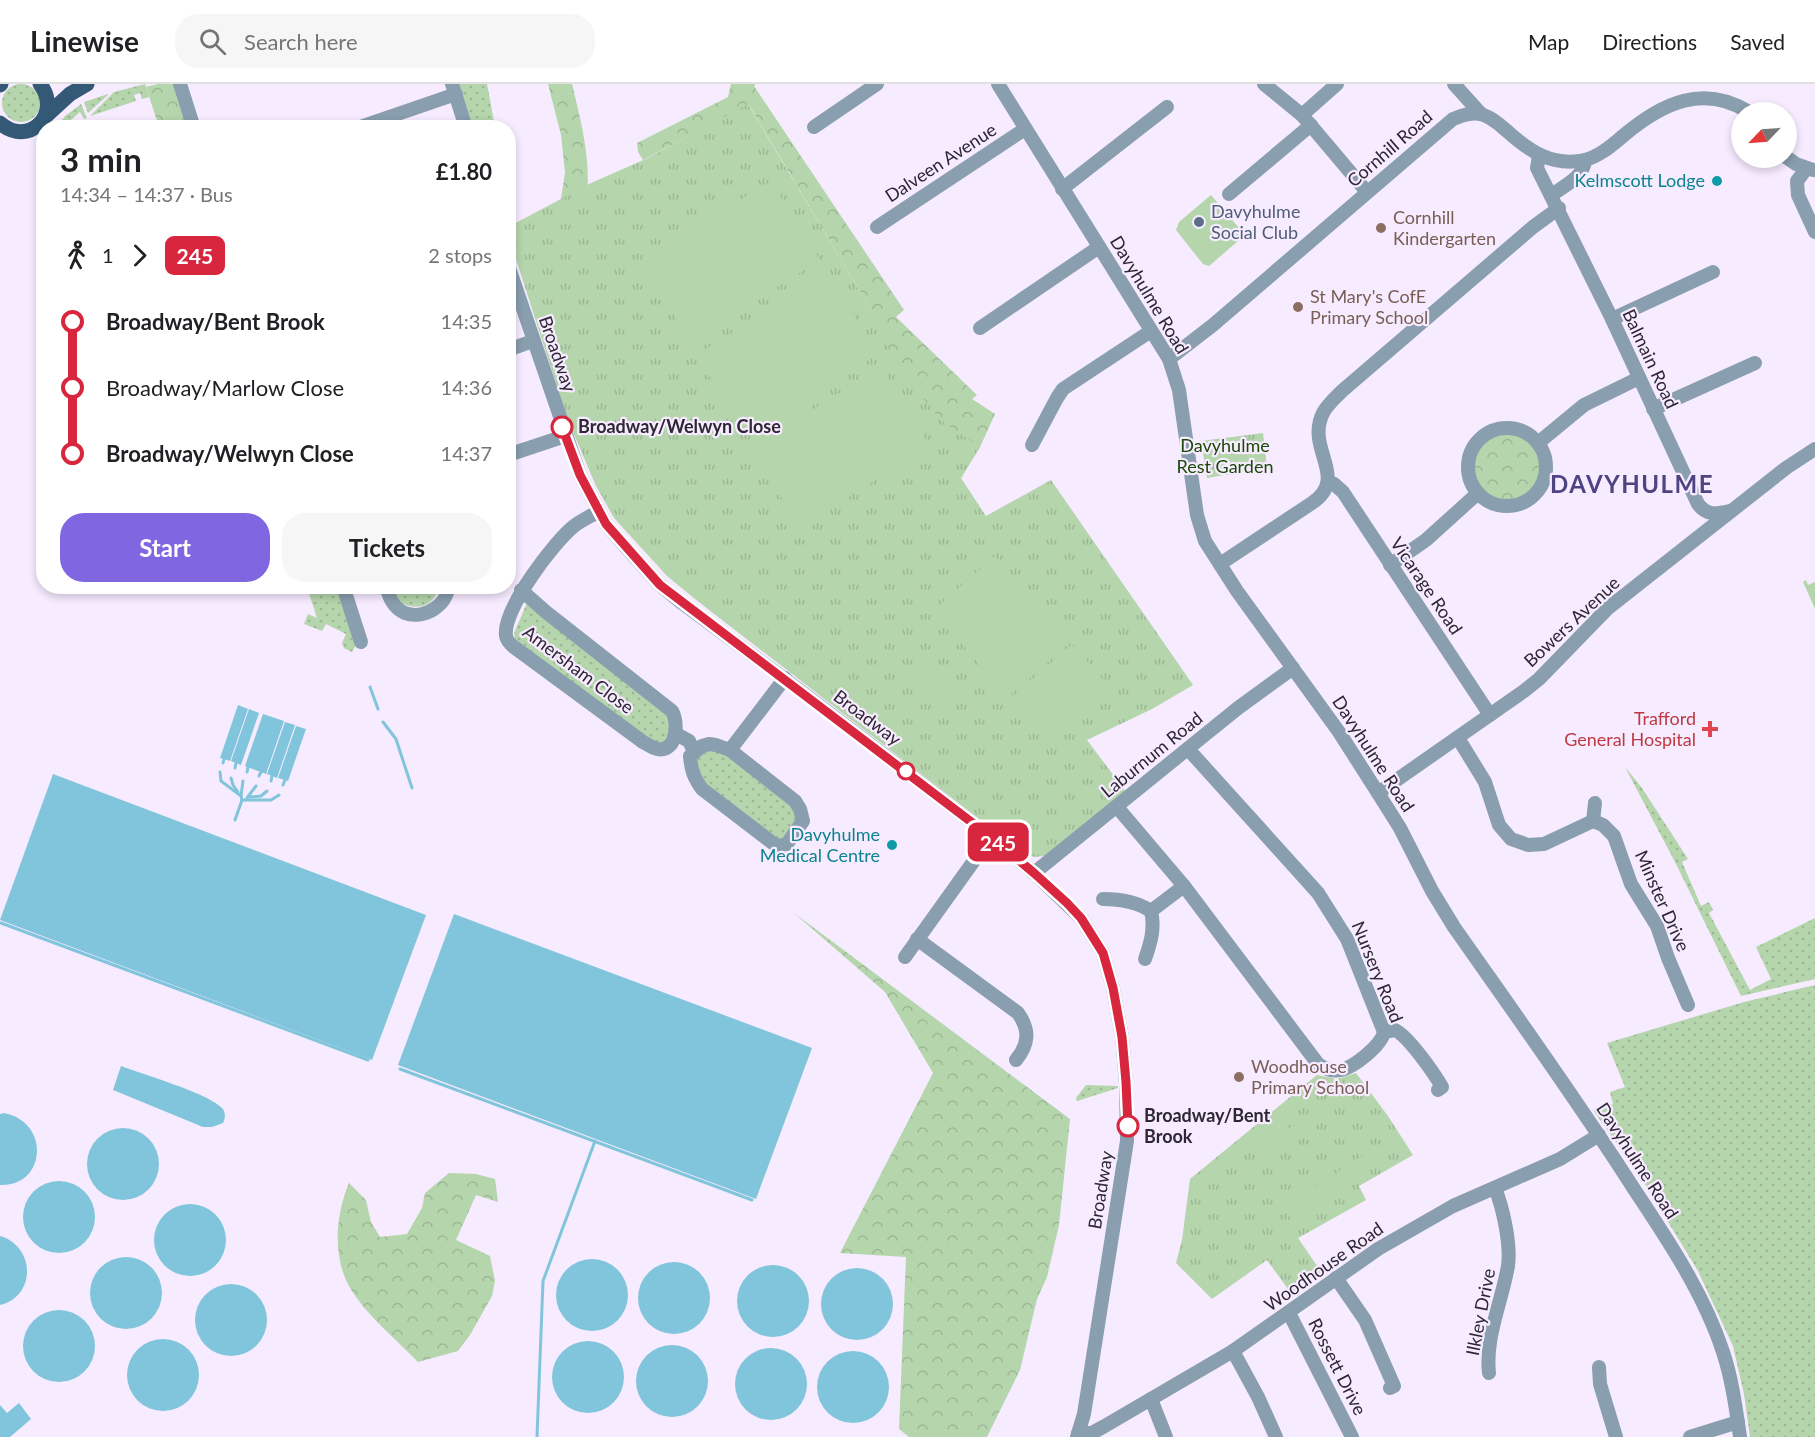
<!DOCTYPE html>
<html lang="en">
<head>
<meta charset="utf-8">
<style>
  :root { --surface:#fff; --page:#f6f6f6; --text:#202124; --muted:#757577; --line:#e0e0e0; --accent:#8066e1 }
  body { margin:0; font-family:Lato,sans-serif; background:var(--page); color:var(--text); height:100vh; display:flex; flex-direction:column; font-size:22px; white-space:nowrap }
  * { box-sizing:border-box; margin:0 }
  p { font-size:20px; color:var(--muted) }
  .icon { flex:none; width:33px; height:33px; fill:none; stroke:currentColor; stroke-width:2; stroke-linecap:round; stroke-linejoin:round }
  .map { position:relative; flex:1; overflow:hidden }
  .side { position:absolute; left:36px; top:36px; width:480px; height:474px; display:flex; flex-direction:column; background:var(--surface); border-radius:24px; box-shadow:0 3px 9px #0003 }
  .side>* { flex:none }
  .badge { padding:0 12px; border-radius:9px; font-size:21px; line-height:39px }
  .needle { width:39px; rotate:245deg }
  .tools { position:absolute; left:1731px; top:18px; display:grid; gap:12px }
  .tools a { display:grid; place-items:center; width:66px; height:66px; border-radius:50%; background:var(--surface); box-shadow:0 3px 9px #0003; font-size:30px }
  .map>.badge { position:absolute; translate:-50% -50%; box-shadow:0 0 0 3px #fff }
  .legs { display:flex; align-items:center; gap:9px; height:66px; padding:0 24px; font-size:20px }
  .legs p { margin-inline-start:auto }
  .head { display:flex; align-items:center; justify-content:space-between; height:102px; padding:0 24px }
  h1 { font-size:33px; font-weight:700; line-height:45px }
  .action { display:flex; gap:12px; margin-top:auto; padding:12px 24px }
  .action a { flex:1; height:69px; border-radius:24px; background:var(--accent); color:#fff; font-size:24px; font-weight:700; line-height:69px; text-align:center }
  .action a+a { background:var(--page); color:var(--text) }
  ul { padding:0 24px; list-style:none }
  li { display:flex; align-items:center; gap:21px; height:66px; font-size:22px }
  li i { display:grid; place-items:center; width:9px; height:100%; margin:0 8px; background:currentColor }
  li i::after { content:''; width:15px; height:15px; margin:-8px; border:4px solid; border-radius:50%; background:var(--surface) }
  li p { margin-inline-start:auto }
  li:first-child i { background:linear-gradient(#0000 50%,currentColor 0) }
  li:last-child i { background:linear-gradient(currentColor 50%,#0000 0) }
  header { display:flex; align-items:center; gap:36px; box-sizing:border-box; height:84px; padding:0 30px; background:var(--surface); border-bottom:2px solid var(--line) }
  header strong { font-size:28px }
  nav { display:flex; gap:33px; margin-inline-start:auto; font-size:21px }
  .search { width:420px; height:54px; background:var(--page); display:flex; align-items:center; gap:15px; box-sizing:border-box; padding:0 21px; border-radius:24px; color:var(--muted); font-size:22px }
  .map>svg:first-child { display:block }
  .grass { fill:url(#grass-dots) }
  .forest { fill:url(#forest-crowns) }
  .park { fill:url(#park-tufts) }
  .garden { fill:#b5d5ac }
  .water { fill:#81c5dc }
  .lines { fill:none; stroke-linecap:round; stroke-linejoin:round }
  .stream { stroke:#81c5dc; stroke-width:3 }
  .minor { stroke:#899eae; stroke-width:14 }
  .major { stroke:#335976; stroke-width:15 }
  .line-1-casing { stroke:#fff; stroke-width:14 }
  .line-1 { stroke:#d7263d; stroke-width:9 }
  .culture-dot { fill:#0f9aa8; stroke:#f7ebff; stroke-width:2 }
  .service-dot { fill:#5c6f8a; stroke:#f7ebff; stroke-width:2 }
  .education-dot { fill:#8d6e63; stroke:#f7ebff; stroke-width:2 }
  .stop-1-dot { fill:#fff; stroke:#d7263d; stroke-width:3 }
  .health-dot { fill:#e0444e; stroke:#f7ebff; stroke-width:2 }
  .labels { text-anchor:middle; stroke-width:4.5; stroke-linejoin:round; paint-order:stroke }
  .street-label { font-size:18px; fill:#2e2633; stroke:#f7ebff }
  .culture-label { font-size:18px; fill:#0d838f; stroke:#f7ebff; text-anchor:end }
  .service-label { font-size:18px; fill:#4e5e75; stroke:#f7ebff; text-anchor:start }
  .education-label { font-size:18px; fill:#785e54; stroke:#f7ebff; text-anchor:start }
  .stop-label { font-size:18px; font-weight:bold; fill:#2e2633; stroke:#f7ebff; text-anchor:start }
  .park-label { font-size:18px; fill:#1a4907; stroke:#f7ebff }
  .health-label { font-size:18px; fill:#be3a42; stroke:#f7ebff; text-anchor:end }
  .district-label { font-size:24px; font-weight:bold; letter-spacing:1.5px; fill:#4f4482; stroke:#f7ebff }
</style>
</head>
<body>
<header>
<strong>Linewise</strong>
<div class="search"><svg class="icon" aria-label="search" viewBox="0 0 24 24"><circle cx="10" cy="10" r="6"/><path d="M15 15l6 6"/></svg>Search here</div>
<nav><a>Map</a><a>Directions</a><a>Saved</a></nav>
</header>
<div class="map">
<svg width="1815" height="1353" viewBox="0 0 1815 1353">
  <defs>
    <pattern id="grass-dots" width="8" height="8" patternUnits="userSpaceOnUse" patternTransform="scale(1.5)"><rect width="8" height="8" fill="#b5d5ac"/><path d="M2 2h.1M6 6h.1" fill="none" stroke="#9cb794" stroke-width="1.8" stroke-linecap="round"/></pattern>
    <pattern id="forest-crowns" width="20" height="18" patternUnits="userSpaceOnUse" patternTransform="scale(1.5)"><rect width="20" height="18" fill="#b5d5ac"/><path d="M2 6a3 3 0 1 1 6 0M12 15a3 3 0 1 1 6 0" fill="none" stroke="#9cb794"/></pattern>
    <pattern id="park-tufts" width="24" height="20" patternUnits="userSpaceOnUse" patternTransform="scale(1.5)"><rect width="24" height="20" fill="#b5d5ac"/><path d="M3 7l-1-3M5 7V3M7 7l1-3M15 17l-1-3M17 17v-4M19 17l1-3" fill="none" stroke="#9cb794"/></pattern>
  </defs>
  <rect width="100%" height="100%" fill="#f7ebff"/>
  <g class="grass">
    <polygon points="145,0 149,13 142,15 140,9 134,11 136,17 90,32 114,8"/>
    <polygon points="459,0 487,0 495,43 473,43"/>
    <circle cx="21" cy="19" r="19"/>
    <polygon points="108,10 108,11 88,29 84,18"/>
    <polygon points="81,20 87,34 84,35 80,28 63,43 57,43 65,32"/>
    <polygon points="307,503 338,503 355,555 355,563 352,568 344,564 342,559 346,550 326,540 322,547 304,540 308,530 317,534"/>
    <path d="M391,503H439C432,524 418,527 398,518Z"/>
    <polygon points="527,519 669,630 671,654 657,662 515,555 514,549"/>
    <polygon points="706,665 723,668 788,717 798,734 783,755 780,756 707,705 695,676"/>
    <polygon points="1625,683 1642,704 1688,775 1682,778 1701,822 1709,818 1713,826 1709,829 1750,906 1771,895 1756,863 1815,834 1815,895 1741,912 1675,778"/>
    <polygon points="1815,901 1815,1353 1750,1353 1744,1310 1733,1262 1698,1187 1643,1097 1593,1026 1613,1020 1610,1008 1625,1003 1607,959 1744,918"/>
    <polygon points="1086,1001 1118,1002 1118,1004 1077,1017 1076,1014"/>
  </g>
  <g class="forest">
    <polygon points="158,0 175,0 189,43 159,43 146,3"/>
    <path d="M548,0H572C581,37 591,75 587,113L557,140L565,89L561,51Z"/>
    <polygon points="731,0 756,0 754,2 904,226 896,233 977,311 972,315 995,330 980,363 957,400 865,216 749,21 643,76 638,68 637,59 728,13"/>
    <circle cx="1507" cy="383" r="33"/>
    <polygon points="794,829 1070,1035 1059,1141 1047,1193 1037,1215 1020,1286 987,1353 909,1353 899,1345 906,1173 840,1169 933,989 885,908"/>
    <path d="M449,1089L476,1090L495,1095L498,1118L476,1111L456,1156L490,1172L495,1197L492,1212L470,1251L458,1267L418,1278C398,1257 363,1228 349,1202C332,1171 336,1130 349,1099L366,1116L371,1138L380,1153L407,1150L422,1124L425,1109Z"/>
  </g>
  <g class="park">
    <polygon points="748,20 865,216 904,291 943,338 980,363 961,394 986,432 1051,396 1193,601 1152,625 1087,656 1126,708 1045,772 1034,773 1022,768 695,515 667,492 614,434 596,402 567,334 509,153 508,143 591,99 648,74"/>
    <polygon points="1263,349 1267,384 1207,394 1201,357"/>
    <polygon points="1356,989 1388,1032 1413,1071 1359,1102 1366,1116 1298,1154 1322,1189 1293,1212 1267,1176 1212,1215 1176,1179 1182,1156 1190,1095 1317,991 1337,995"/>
  </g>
  <g class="garden">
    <polygon points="771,97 820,176 690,257 640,178"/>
    <polygon points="1211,111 1245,151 1209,182 1203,180 1176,146 1179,138"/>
    <polygon points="828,189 878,270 746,352 696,271"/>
    <polygon points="881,283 930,362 800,443 751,364"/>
    <polygon points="995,472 1032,514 970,569 933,527"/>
    <polygon points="1806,496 1808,501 1815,498 1815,525 1803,498"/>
    <polygon points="1034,516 1071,558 1008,613 971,571"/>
    <polygon points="1072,560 1109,602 1047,657 1010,615"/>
    <polygon points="928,574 955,608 938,622 910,588"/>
    <polygon points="1284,1037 1297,1054 1264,1081 1250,1064"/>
    <polygon points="1375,1063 1382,1074 1291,1135 1284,1124"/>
  </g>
  <g class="water">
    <polygon points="238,621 248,625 230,677 220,674"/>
    <polygon points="249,625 259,629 241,681 231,677"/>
    <polygon points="263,630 284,637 266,690 245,682"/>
    <polygon points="285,638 295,641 277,694 267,690"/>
    <polygon points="296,642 306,645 288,697 278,694"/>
    <polygon points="53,690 426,831 372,976 0,836"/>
    <polygon points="454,830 812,964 756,1115 398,981"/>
    <path d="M121,982C142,990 211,1010 223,1025C226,1030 225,1035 223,1039L212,1043H203L113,1006Z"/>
    <path d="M4,1029C51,1038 46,1103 0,1101V1030Z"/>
    <circle cx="123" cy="1080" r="36"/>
    <circle cx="59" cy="1133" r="36"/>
    <circle cx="190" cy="1156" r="36"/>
    <path d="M0,1152C35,1162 37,1212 0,1221Z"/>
    <circle cx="126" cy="1209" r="36"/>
    <circle cx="592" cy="1211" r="36"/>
    <circle cx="674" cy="1214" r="36"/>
    <circle cx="773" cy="1217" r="36"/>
    <circle cx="857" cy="1220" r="36"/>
    <circle cx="231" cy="1236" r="36"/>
    <circle cx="59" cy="1262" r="36"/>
    <circle cx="163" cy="1291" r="36"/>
    <circle cx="588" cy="1293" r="36"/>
    <circle cx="672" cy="1297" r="36"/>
    <circle cx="771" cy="1300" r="36"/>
    <circle cx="853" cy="1303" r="36"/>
    <polygon points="19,1319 31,1335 10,1353 0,1353 0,1321 7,1329"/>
  </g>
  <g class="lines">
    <g class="stream">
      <polyline points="370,603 378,625"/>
      <polyline points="383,638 396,655 412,704"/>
      <polyline points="223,679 224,675"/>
      <polyline points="235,684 236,679"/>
      <polyline points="220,688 221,697 241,712 242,716"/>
      <polyline points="247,688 248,683"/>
      <polyline points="259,692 261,688"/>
      <polyline points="231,694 233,701 238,708"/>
      <polyline points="271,697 272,692"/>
      <polyline points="283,701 285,696"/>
      <polyline points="241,712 243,697"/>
      <polyline points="250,713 261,712 267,707"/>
      <polyline points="247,714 256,702"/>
      <polyline points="242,716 271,716 279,711"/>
      <polyline points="235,736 242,716"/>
      <polyline points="1,839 368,976"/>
      <polyline points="400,985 752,1116"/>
      <polyline points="537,1353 543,1197 595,1057"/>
    </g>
    <g class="minor">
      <polyline points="180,0 194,44"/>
      <polyline points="452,0 466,44"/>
      <path d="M998,0L1169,275L1179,306L1197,431L1205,457L1237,507L1339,648L1378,709L1400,744L1432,807L1454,843C1515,930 1577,1016 1634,1105C1668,1156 1704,1210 1723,1268C1732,1295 1736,1325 1740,1353"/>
      <polyline points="1264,0 1302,31 1367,108"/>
      <polyline points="1454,0 1481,30"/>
      <polyline points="1302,31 1337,0"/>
      <polyline points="814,43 877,0"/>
      <polyline points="357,44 456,10"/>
      <path d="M1539,72L1537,84L1612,235L1698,420C1707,432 1716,430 1730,427"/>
      <polyline points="1786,73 1796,80 1813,86"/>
      <polyline points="1806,85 1797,97 1798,111 1815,148"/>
      <polyline points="1062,105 1167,23"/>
      <polyline points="1229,110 1311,41"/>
      <path d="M1552,111C1565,101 1584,93 1585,76"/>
      <polyline points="877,143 1025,45"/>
      <polyline points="508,181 580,391 606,440 624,461 660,501 682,519 798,605 991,753 1034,789 1081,834 1103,869 1113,904 1122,953 1126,1000 1127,1057 1084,1330 1077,1353"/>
      <polyline points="1612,235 1713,188"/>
      <polyline points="980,244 1099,163"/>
      <polyline points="508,266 533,257"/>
      <path d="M1169,275L1213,241L1453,35C1461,32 1470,28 1480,30C1490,32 1499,40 1507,47C1529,67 1552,83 1585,76C1600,72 1612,61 1623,52C1663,18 1704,0 1749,28"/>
      <polyline points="1653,325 1755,279"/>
      <circle cx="1507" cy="383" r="39"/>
      <polyline points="1538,359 1584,321 1639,294"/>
      <polyline points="1032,361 1057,314 1063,305 1151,247"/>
      <polyline points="508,371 565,352"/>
      <polyline points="1329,398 1334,400 1343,408 1490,631"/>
      <path d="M1220,480L1312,419C1350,393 1305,365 1323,329C1327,321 1335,314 1342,307L1533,143L1559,124"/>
      <polyline points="1390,481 1426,456 1478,409"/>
      <polyline points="343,502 361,558"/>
      <path d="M386,502C389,513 393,524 405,529C422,536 448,522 448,502"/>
      <path d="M521,506L546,528L672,627C679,639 677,669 657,665C652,664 647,660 643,658L514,563C510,560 507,557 506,552C502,526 554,458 574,442C582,436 591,432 599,427"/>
      <polyline points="674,653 678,651 689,657 694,667"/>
      <polyline points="1458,654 1485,698 1499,741 1511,755 1528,761 1544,760 1593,737 1603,741 1614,752 1631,800 1657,842 1668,874 1688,921"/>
      <path d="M709,660L716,661L730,666L795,717L800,725L803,737L787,760L778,762L774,760L702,705C694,694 691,686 690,672L702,662Z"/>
      <polyline points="730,666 785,594"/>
      <polyline points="1378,709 1524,607 1539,595 1607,525 1786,384 1815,365"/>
      <path d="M1117,723L1184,802L1318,980C1325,985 1332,988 1341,986C1354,983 1381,962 1384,948L1347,855L1318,809L1188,665"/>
      <polyline points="1593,737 1595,719"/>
      <polyline points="1034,789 1238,624 1293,584"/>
      <path d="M1103,815C1120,815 1137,818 1151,827C1155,844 1151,858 1145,875"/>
      <polyline points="1151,827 1184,802"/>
      <path d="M917,855L1018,929C1030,946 1029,960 1016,976"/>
      <polyline points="905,873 991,753"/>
      <path d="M1384,948L1395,946C1408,952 1434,989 1442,1003L1438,1006"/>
      <polyline points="1336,1194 1365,1236 1394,1302 1390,1304"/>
      <polyline points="1289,1229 1352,1353"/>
      <polyline points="1233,1267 1258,1313 1276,1353"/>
      <polyline points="1599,1283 1600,1300 1616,1353"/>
      <path d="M1489,1289C1485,1253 1502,1217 1508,1182C1511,1160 1503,1124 1495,1104"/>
      <polyline points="1151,1315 1166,1353"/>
      <polyline points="1078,1349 1092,1349 1103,1343 1233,1267 1378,1165 1453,1122 1560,1075 1599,1051"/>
      <polyline points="1690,1353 1738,1338"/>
    </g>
    <g class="major">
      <polyline points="0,1 1,0"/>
      <polyline points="46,32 70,10 87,0"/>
      <path d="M0,39C28,64 63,30 40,0"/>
    </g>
  </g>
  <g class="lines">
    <g class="line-1-casing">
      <polyline id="line-1" points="562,343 580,391 606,440 660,501 991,753 1034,789 1067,819 1081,834 1103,869 1113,904 1122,953 1126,998 1128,1042"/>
    </g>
    <use href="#line-1" class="line-1"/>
  </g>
  <g class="culture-dot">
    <circle cx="1717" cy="97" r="6"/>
    <circle cx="892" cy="761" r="6"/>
  </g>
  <circle class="service-dot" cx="1199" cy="138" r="6"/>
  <g class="education-dot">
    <circle cx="1381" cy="144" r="6"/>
    <circle cx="1298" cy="223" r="6"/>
    <circle cx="1239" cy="993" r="6"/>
  </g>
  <g class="stop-1-dot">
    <circle cx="562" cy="343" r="10"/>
    <circle cx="906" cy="687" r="8"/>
    <circle cx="1128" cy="1042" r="10"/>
  </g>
  <path class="health-dot" d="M1707 636h6v6h6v6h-6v6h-6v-6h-6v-6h6z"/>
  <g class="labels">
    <g class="street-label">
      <text transform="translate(1390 65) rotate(-41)" y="6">Cornhill Road</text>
      <text transform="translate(941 79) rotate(-33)" y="6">Dalveen Avenue</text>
      <text transform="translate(1149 211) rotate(59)" y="6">Davyhulme Road</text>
      <text transform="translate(557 270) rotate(71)" y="6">Broadway</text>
      <text transform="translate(1650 275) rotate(65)" y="6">Balmain Road</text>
      <text transform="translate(1426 502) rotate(56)" y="6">Vicarage Road</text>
      <text transform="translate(1572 538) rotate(-43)" y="6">Bowers Avenue</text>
      <text transform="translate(578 586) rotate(37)" y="6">Amersham Close</text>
      <text transform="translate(867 634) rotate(37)" y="6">Broadway</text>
      <text transform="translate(1373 670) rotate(57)" y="6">Davyhulme Road</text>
      <text transform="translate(1152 671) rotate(-39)" y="6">Laburnum Road</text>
      <text transform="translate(1662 817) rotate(66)" y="6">Minster Drive</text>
      <text transform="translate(1377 888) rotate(68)" y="6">Nursery Road</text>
      <text transform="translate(1637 1077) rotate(57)" y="6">Davyhulme Road</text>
      <text transform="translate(1101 1106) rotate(-81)" y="6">Broadway</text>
      <text transform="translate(1324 1183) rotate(-35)" y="6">Woodhouse Road</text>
      <text transform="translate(1481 1228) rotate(-79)" y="6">Ilkley Drive</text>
      <text transform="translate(1337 1283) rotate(63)" y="6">Rossett Drive</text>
    </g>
    <g class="culture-label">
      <text x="1705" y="103">Kelmscott Lodge</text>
      <text x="880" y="757">Davyhulme<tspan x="880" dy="21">Medical Centre</tspan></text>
    </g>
    <g class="service-label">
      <text x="1211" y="134">Davyhulme<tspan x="1211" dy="21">Social Club</tspan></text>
    </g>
    <g class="education-label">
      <text x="1393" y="140">Cornhill<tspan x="1393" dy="21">Kindergarten</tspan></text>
      <text x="1310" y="219">St Mary's CofE<tspan x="1310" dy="21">Primary School</tspan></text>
      <text x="1251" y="989">Woodhouse<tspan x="1251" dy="21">Primary School</tspan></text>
    </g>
    <g class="stop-label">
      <text x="578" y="349">Broadway/Welwyn Close</text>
      <text x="1144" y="1038">Broadway/Bent<tspan x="1144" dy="21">Brook</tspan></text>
    </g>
    <g class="park-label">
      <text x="1225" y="368">Davyhulme<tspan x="1225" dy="21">Rest Garden</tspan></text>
    </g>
    <g class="health-label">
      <text x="1696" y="641">Trafford<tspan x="1696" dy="21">General Hospital</tspan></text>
    </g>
    <g class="district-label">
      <text x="1632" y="409">DAVYHULME</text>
    </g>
  </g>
</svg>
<div class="tools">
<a><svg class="needle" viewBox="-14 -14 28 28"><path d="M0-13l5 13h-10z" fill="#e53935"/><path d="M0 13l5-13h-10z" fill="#757577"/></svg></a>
</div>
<b class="badge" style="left:998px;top:758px;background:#d7263d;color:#fff">245</b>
<section class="side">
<div class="head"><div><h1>3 min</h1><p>14:34 – 14:37 · Bus</p></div><b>£1.80</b></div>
<div class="legs"><svg class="icon" aria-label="walk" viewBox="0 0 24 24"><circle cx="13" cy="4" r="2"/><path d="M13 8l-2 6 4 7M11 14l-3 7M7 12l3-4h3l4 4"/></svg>1<svg class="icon" aria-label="forward" viewBox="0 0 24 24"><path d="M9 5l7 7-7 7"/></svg><b class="badge" style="background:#d7263d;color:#fff">245</b><p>2 stops</p></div>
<ul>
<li><i style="color:#d7263d"></i><b>Broadway/Bent Brook</b><p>14:35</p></li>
<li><i style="color:#d7263d"></i><span>Broadway/Marlow Close</span><p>14:36</p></li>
<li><i style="color:#d7263d"></i><b>Broadway/Welwyn Close</b><p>14:37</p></li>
</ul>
<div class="action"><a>Start</a><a>Tickets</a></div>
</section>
</div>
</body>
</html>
